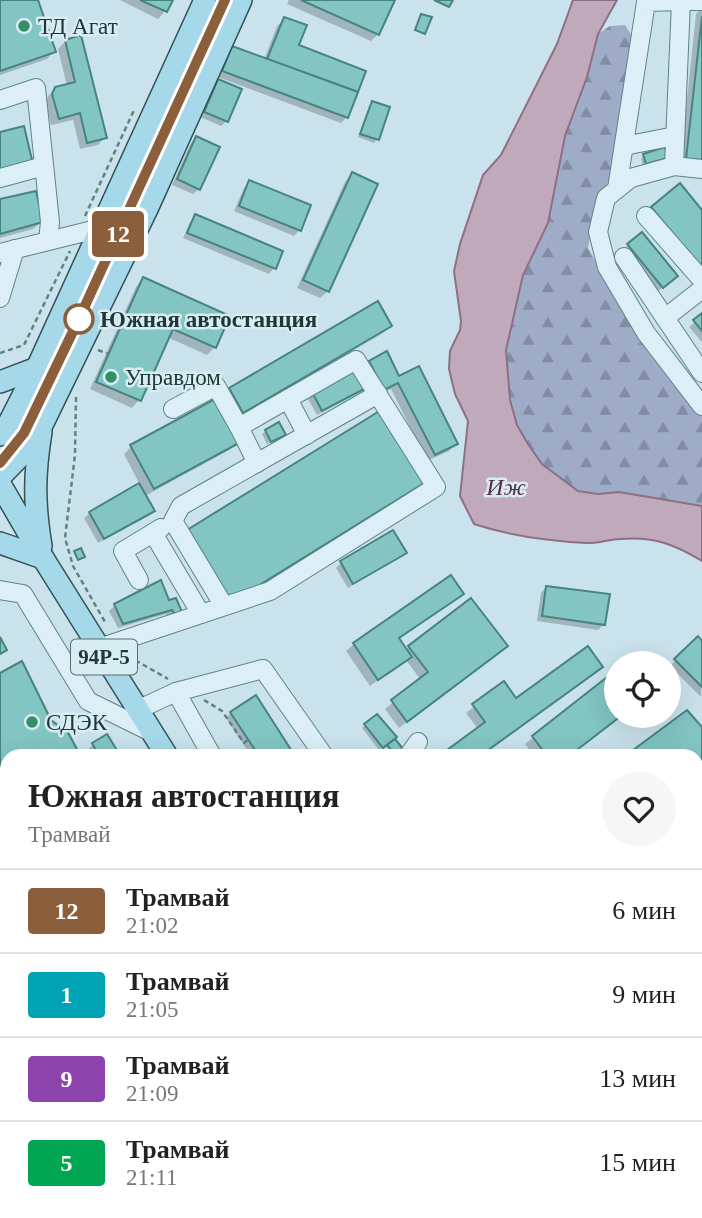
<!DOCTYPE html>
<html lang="ru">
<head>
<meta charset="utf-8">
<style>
  :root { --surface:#fff; --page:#f6f6f6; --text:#222; --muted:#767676; --line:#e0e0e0 }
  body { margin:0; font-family:Georgia,serif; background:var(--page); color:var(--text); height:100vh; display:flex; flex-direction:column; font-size:26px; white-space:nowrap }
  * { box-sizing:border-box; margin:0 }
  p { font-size:23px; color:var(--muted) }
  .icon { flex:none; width:38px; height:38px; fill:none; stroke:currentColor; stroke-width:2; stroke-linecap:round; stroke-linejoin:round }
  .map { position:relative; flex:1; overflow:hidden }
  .drawer { position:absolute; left:0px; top:749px; width:704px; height:469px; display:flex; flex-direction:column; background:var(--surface); border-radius:21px 21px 0 0; box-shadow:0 7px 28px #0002 }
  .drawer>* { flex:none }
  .badge { padding:0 14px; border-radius:5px; font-size:24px; line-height:46px }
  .buttons { position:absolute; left:604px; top:651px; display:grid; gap:14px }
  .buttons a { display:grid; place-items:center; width:77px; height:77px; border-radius:50%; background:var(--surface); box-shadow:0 7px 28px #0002; font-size:35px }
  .map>.badge { position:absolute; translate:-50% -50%; box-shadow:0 0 0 4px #fff }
  .round { display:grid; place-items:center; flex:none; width:74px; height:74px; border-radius:37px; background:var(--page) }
  .summary { display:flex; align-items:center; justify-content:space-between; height:119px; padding:0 28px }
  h1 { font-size:33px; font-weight:600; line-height:52px }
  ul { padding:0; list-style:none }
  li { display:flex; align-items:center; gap:21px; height:84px; padding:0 28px; border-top:2px solid var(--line) }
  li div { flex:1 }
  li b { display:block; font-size:26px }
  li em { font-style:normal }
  li .badge { min-width:77px; font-weight:700; text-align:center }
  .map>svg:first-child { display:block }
  .forest { fill:url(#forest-firs) }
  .water { fill:#bfa9ba; stroke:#8d7085; stroke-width:2 }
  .shadow { fill:#0003 }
  .building { fill:#82c5c3; stroke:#47837f; stroke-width:2 }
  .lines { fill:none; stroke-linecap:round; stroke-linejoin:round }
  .minor-casing { stroke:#5f8286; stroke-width:20 }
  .major-casing { stroke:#335354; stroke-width:24 }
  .path { stroke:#5f8286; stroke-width:2.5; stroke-dasharray:5 3.5; stroke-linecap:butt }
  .minor { stroke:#dceff6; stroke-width:18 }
  .major { stroke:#a5d9ea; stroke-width:21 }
  .tram { stroke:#213737; stroke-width:2 }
  .line-casing { stroke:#fff; stroke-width:16 }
  .line { stroke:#8b5e3c; stroke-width:10 }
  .poi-dot { fill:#358f66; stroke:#d8ecf3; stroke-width:2.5 }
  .stop-dot { fill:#fff; stroke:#8b5e3c; stroke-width:3.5 }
  .labels { text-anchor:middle; stroke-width:5; stroke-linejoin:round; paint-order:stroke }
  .shield { fill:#d8ecf3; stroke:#586d6f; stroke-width:2 }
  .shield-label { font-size:21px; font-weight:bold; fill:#213737 }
  .poi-label { font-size:23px; fill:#213737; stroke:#d8ecf3; text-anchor:start }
  .stop-label { font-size:23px; font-weight:bold; fill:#213737; stroke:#d8ecf3; text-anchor:start }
  .water-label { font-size:24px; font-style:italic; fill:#563244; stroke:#d8ecf3 }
</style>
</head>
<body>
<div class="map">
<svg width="702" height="1218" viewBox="0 0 702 1218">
  <defs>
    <pattern id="forest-firs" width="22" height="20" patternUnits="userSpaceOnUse" patternTransform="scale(1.75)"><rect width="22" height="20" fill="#9eacc8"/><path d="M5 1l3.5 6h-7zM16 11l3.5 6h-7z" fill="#808da3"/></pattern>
  </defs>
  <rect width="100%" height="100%" fill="#c9e2eb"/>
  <polygon class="forest" points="625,25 632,36 612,185 597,196 588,248 630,322 702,414 702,506 619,492 598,494 578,491 542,464 528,444 517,425 510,400 506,350 515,306 523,275 548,222 565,136 587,77 598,34 610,26"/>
  <path class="water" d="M573,0H617L598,34L587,77L565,136L548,223L523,275L506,350L510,400L517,425L528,444L542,464L578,491L598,494L619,492L702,506V561C674,544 653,536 620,539C609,539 598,544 587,543C550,541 510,536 474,524L460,496L468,421L455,394L449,369L450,351L460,330L461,321L454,271L460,244L483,175L501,155L557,44Z"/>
  <g class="shadow">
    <polygon points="0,0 36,0 54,51 47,59 0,75"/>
    <polygon points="120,0 171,0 165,11 158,19"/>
    <polygon points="289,0 393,0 378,34 371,41 287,4"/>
    <polygon points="702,8 702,168 680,165 696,14"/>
    <polygon points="284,19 297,46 347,117 341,123 218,77 228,54 233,48 264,60 277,26"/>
    <polygon points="66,41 105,137 98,145 80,149 73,120 51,125 46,103 48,96 56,89 67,86 58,49"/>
    <polygon points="218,81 227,121 221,126 200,117 213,87"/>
    <polygon points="373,103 388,108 377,139 374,143 358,137 369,106"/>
    <polygon points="197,138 199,189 193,194 172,185 191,143"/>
    <polygon points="644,155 666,157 663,160 643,166 641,159"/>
    <polygon points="352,174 328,291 320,298 297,288 345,182"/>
    <polygon points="250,182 299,230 294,236 234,211 244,188"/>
    <polygon points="0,201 41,222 33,229 0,238"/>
    <polygon points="196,216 281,252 274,268 269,274 183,238 190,222"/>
    <polygon points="628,245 670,281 657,292 623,250"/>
    <polygon points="143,279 215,347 207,355 167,337 139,400 132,408 90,389 136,287"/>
    <polygon points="377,304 390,326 383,333 235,419 222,397 230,390"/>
    <polygon points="702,316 702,342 689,327"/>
    <polygon points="370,362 398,378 456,443 449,451 427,461 391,389 376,396 362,369"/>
    <polygon points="362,388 356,394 317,415 308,399 313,394"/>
    <polygon points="266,431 284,435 267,444 262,434"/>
    <polygon points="237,443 229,450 145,496 153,510 148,516 98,543 84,518 90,513 140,485 124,454 131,447"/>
    <polygon points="424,481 416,489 224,608 181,538"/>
    <polygon points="404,553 348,588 336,568 341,563"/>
    <polygon points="546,587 604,624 598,630 537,621 541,593"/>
    <polygon points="462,594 398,640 405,651 409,647 498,653 399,728 385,709 421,680 406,660 370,686 346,651 354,644"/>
    <polygon points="169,603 180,611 169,619 166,614 118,628 109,611 115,605"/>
    <polygon points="697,639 702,644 701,697 670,666"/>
    <polygon points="616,672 616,716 620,716 569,756 534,756 525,744"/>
    <polygon points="593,674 480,756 442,756 478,729 466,713 504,683 516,700"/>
    <polygon points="0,675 50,721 76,751 70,756 7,756 7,798 3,800 0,795"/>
    <polygon points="231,713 293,756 251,756 226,718"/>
    <polygon points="365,725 393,739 402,749 394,756 385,745 379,750 362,728"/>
    <polygon points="106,737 116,756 94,756 89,748"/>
    <polygon points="87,1211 253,1211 258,1218 92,1218"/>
  </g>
  <g class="building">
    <polygon points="0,0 38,0 56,52 0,71"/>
    <polygon points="140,0 173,0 167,12"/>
    <polygon points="301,0 395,0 379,35"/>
    <polygon points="434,0 453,0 449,7"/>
    <polygon points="421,14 432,17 425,34 415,30"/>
    <polygon points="702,16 702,160 686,159"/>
    <polygon points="284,17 307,25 299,45 366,71 358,92 267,59"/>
    <polygon points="81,35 107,138 87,143 80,113 59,119 52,94 55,87 75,82 65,40"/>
    <polygon points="232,46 358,92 348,118 222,71"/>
    <polygon points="218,79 242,89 228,122 204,112"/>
    <polygon points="372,101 390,107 379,140 360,134"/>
    <polygon points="24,126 33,164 0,172 0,132"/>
    <polygon points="196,136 220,147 200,190 177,179"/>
    <polygon points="665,147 668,158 646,164 643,154"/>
    <polygon points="352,172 378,184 329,292 303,280"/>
    <polygon points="249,180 311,205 301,231 239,206"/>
    <polygon points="680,183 702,210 702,268 651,207"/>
    <polygon points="36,191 43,222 0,234 0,199"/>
    <polygon points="195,214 283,251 276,269 187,233"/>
    <polygon points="642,232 678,276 663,288 627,244"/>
    <polygon points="143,277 230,316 216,348 173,329 141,401 96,382"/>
    <polygon points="378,301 392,326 243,413 229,388"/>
    <polygon points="702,313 702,331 693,320"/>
    <polygon points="387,351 399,376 419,366 458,444 435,455 398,383 384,390 369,361"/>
    <polygon points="354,370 364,389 322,411 312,392"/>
    <polygon points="215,399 239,443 154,489 130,445"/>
    <polygon points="381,410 426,482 232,602 187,530"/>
    <polygon points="279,422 286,435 271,442 265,430"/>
    <polygon points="139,483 155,511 104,539 89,512"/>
    <polygon points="393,530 407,553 353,584 340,561"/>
    <polygon points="81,548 85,557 78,560 74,551"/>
    <polygon points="451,575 464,594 399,638 412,657 378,680 353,643"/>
    <polygon points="161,580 169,600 176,598 182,612 175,615 172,610 123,624 114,604"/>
    <polygon points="546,586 610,594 605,625 542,616"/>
    <polygon points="471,598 508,646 407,722 391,700 428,672 408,646"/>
    <polygon points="698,636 702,641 702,687 674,659"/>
    <polygon points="0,637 7,650 0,654"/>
    <polygon points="588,646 603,667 480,756 445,756 443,753 485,722 472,704 504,681 516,698"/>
    <polygon points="22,661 51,720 59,726 64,725 78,751 68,756 7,756 7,788 0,775 0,673"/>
    <polygon points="616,670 616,716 621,716 569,756 547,756 532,736"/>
    <polygon points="256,695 295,756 259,756 230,712"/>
    <polygon points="687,710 702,727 702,767 696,771 696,756 625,756"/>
    <polygon points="377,714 397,737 383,748 364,724"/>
    <polygon points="107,734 120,755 118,756 99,756 92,743"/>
    <polygon points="395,739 404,750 396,756 387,745"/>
    <polygon points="702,818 702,920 696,890 696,819"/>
    <polygon points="0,911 7,924 7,928 0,932"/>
    <polygon points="696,970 702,1001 702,1003 696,1001"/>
    <polygon points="696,1024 702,1026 702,1055 696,1052"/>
    <polygon points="696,1062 702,1064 702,1095 696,1093"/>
    <polygon points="696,1104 702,1107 702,1137 696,1134"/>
    <polygon points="696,1147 702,1149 702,1180 696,1177"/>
    <polygon points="696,1187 702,1190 702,1218 693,1218 678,1211 696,1211"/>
    <polygon points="99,1211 255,1211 260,1218 103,1218"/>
    <polygon points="599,1211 651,1211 666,1218 603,1218 597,1215"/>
  </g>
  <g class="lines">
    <g class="minor-casing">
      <g id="minor">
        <polyline points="702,1 681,1 674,166 702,169"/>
        <polyline points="0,100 36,88 50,222 48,241"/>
        <polyline points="624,146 675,136"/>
        <polyline points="674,166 631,178 606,198 598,232 607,267 646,333 702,406"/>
        <polyline points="0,178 44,166"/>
        <polyline points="617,189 646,2 681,1"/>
        <polyline points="646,216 702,280"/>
        <polyline points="0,253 101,228"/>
        <polyline points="624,257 702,373"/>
        <polyline points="0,298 15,249"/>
        <polyline points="665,318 702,289"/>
        <polyline points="288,399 307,435"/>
        <polyline points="239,427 257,463"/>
        <polyline points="153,533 201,614"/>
        <polyline points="139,580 123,551 161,528"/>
        <polyline points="0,590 23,594 88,701 151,732"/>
        <polyline points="224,606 173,521 181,506 378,394"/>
        <polyline points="99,648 270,591 436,487 356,360 239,427 216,386 173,409"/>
        <polyline points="176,692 212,756"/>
        <polyline points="137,710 176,692 263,669 324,756"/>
        <polyline points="408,756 418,742"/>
        <polyline points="696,806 702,805"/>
        <polyline points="696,1013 702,1016"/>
        <polyline points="489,1218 490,1211"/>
      </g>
    </g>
    <g class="major-casing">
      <g id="major">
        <polyline points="0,382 37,368"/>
        <path d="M41,432C34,475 34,503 41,546"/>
        <polyline points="0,435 8,425 37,368 205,0"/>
        <polyline points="0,477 25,451 42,425 147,209 241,0"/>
        <polyline points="0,484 43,558 167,756"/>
        <polyline points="0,543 43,558"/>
        <polyline points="473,1211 478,1218"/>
      </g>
    </g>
    <g class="path">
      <polyline points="85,216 135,108"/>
      <polyline points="98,350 109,354"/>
      <polyline points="0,353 24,345 70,251"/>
      <polyline points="76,397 75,455 65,538 73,566 105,622"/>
      <polyline points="128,656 168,679"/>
      <polyline points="204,700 222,711 244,743 249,739"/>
    </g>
    <use href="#minor" class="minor"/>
    <use href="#major" class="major"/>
    <polyline class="tram" points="0,463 24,433 71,335 225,0"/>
  </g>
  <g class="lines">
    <g class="line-casing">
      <polyline id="line" points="0,463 24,433 78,321 225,0"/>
    </g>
    <use href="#line" class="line"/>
  </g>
  <g class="poi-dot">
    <circle cx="24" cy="26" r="7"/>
    <circle cx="111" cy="377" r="7"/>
    <circle cx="32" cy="722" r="7"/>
  </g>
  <circle class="stop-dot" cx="79" cy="319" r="14"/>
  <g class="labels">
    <rect class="shield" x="71" y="639.5" width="66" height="35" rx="5"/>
    <g class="shield-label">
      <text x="104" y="664">94Р-5</text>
    </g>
    <g class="poi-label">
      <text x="38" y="34">ТД Агат</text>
      <text x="125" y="385">Управдом</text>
      <text x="46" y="730">СДЭК</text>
    </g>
    <g class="stop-label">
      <text x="100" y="327">Южная автостанция</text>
    </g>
    <g class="water-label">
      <text x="506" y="495">Иж</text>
    </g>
  </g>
</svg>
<div class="buttons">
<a><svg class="icon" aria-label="locate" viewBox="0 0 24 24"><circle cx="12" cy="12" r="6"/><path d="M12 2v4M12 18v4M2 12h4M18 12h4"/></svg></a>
</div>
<b class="badge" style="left:118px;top:234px;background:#8b5e3c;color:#fff">12</b>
<section class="drawer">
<div class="summary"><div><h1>Южная автостанция</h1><p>Трамвай</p></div><a class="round"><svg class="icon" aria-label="heart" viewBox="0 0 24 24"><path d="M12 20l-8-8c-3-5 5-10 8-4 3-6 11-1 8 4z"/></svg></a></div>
<ul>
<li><span class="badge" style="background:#8b5e3c;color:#fff">12</span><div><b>Трамвай</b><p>21:02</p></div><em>6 мин</em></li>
<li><span class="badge" style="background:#00a3b4;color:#fff">1</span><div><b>Трамвай</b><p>21:05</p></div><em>9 мин</em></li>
<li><span class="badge" style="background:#8e44ad;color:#fff">9</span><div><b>Трамвай</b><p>21:09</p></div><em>13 мин</em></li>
<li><span class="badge" style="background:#00a651;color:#fff">5</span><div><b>Трамвай</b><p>21:11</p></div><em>15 мин</em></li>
</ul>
</section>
</div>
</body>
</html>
